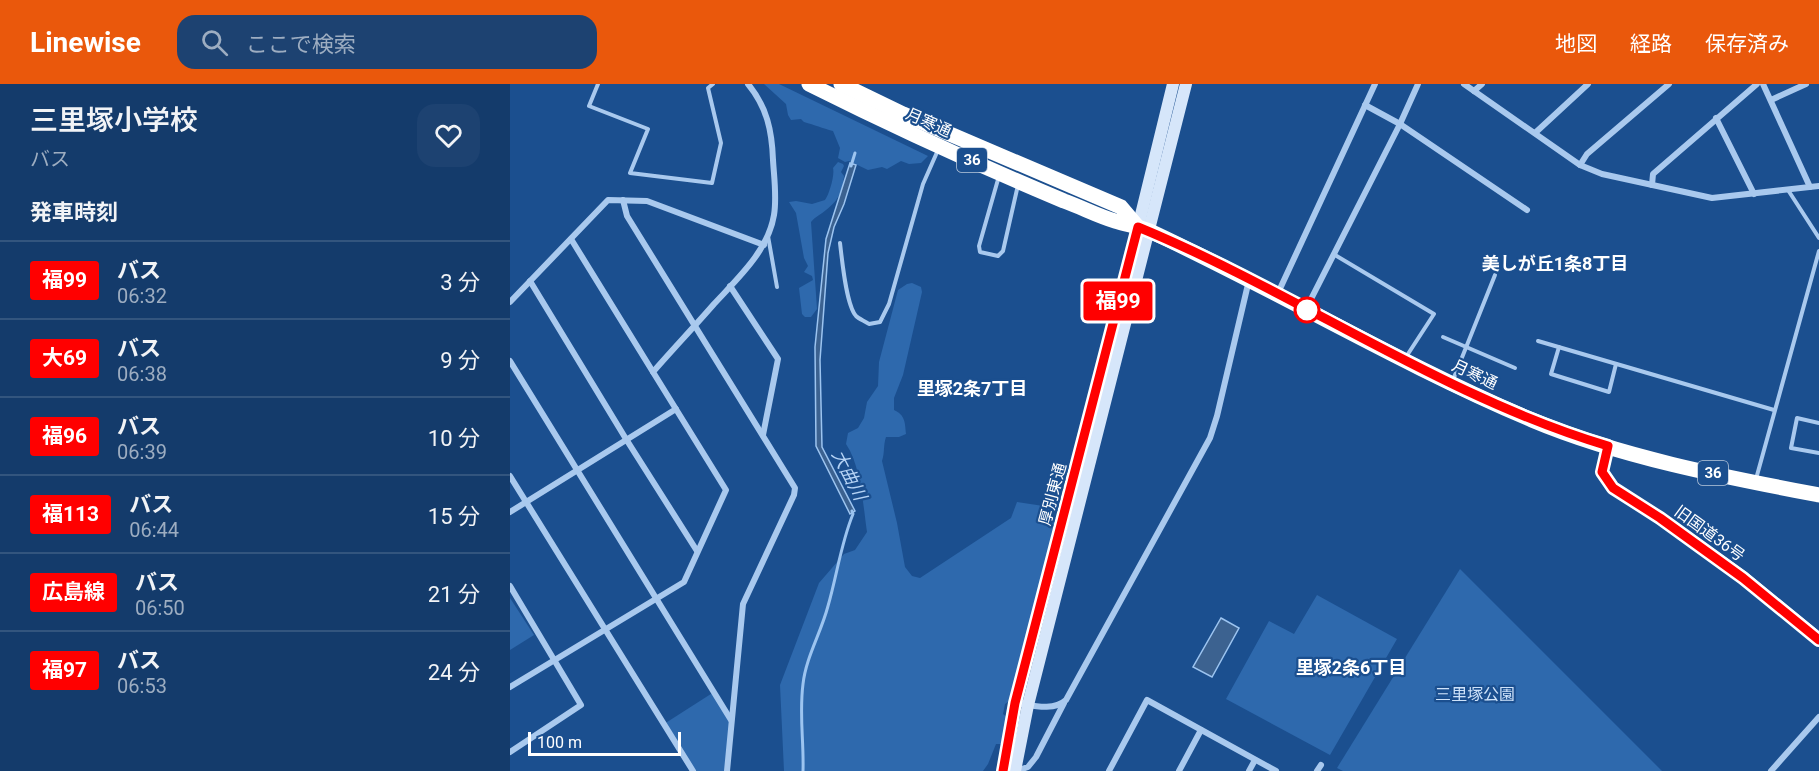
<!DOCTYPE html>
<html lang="ja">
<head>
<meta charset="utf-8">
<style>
  :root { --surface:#143b6b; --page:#1d4271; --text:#f1f3f6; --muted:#9dadc1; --line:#33557e; --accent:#ea580c }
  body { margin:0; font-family:Roboto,"Noto Sans JP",sans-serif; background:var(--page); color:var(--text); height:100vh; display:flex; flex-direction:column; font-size:22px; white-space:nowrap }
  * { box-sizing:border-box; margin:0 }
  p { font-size:20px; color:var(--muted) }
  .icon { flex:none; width:33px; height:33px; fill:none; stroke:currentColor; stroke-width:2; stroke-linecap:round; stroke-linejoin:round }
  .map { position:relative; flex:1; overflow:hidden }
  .details { display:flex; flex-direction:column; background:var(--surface); width:510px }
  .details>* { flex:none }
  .badge { padding:0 12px; border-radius:4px; font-size:21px; line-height:39px }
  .scale { position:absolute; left:18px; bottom:15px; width:153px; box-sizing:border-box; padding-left:6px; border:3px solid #fff; border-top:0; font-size:16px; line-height:21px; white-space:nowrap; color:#fff; -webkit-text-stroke:4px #1b4f8f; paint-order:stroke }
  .map>.badge { position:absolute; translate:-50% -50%; box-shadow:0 0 0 3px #fff }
  h2 { padding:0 30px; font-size:22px; line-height:54px }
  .round { display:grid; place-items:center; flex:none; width:63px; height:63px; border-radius:18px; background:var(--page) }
  .summary { display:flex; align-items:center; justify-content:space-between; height:102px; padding:0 30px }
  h1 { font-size:28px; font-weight:600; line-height:45px }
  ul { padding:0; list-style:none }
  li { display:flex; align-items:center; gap:18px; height:78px; padding:0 30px; border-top:2px solid var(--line) }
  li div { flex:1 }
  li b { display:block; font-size:22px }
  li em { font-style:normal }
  li .badge { min-width:66px; font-weight:700; text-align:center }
  header { display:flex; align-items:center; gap:36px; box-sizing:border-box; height:84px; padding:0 30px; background:var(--accent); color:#fff }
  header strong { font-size:28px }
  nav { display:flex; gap:33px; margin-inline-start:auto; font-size:21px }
  .search { width:420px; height:54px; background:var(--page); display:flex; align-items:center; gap:15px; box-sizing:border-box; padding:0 21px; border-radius:18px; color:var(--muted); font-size:22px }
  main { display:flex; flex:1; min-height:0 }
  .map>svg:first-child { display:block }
  .green { fill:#2e69ad }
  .water { fill:#3c6290; stroke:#9cc4f0; stroke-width:1.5 }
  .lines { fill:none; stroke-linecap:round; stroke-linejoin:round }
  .stream { stroke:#9cc4f0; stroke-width:3 }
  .lane { stroke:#a9c9ee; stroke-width:4 }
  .street { stroke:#a9c9ee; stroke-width:6 }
  .secondary { stroke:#d6e6fa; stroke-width:12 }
  .highway { stroke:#fff; stroke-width:15 }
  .line-casing { stroke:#fff; stroke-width:14 }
  .line { stroke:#f00; stroke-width:9 }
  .stop-dot { fill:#fff; stroke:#f00; stroke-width:3 }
  .labels { text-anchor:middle; stroke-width:4.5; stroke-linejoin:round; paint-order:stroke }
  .shield { fill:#1b4f8f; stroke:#bbcadd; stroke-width:1.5 }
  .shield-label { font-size:15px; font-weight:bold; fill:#fff }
  .street-label { font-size:16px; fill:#fff; stroke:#1b4f8f }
  .park-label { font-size:16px; fill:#cfe3fa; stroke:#1b4f8f }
  .neighbourhood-label { font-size:18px; font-weight:bold; fill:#fff; stroke:#1b4f8f }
  .water-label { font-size:18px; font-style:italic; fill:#b5d3f5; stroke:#1b4f8f }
</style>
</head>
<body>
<header>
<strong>Linewise</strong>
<div class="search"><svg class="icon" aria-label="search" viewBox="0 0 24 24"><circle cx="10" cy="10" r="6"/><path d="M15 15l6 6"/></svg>ここで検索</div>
<nav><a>地図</a><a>経路</a><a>保存済み</a></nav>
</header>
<main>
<section class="details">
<div class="summary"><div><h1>三里塚小学校</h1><p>バス</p></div><a class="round"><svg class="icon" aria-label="heart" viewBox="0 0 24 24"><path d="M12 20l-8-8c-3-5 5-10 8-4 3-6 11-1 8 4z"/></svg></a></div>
<h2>発車時刻</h2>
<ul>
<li><span class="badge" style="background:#f00;color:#fff">福99</span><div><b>バス</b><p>06:32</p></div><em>3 分</em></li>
<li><span class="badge" style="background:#f00;color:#fff">大69</span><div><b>バス</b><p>06:38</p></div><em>9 分</em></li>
<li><span class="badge" style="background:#f00;color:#fff">福96</span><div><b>バス</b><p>06:39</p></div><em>10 分</em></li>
<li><span class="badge" style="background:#f00;color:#fff">福113</span><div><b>バス</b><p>06:44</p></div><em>15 分</em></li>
<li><span class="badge" style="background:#f00;color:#fff">広島線</span><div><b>バス</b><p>06:50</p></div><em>21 分</em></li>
<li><span class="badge" style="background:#f00;color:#fff">福97</span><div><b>バス</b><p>06:53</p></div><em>24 分</em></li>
</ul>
</section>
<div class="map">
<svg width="1309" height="687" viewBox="0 0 1309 687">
  <rect width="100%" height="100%" fill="#1b4f8f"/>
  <g class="green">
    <path d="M254,0H269L418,72L411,79L399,80L391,77L377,85L372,83L358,86L339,77L335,78L328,74L330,64L323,47C312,44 305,41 294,38L291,35L281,36L278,31L276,20Z"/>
    <path d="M328,78L333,80L334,82L331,88L334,92C332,108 329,116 316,126C310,131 306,132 301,138L307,225L301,233H295L292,230L289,204L303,196L302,192L294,188L298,182L294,174L286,129L279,118L286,117L302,120L315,116C319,111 325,91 323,84Z"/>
    <path d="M402,199L411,203L412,208L393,291L384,314V326C395,331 395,338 396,350L389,353H376C373,362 375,368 372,377L387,439L395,483L402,492L410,494L501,434L507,418L540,423L541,434L546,433L547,440L504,614L495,620L493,630L498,634L495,657L492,660H486L478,680L473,687H274L270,601L309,499L334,470L345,466L357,448C353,421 351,382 336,360L338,349L348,344L354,334L357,318L368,302L369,278L388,206L397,200Z"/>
    <polygon points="950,485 1152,687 833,687 827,684"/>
    <polygon points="807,511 887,555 820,671 716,615 759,537 784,550"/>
    <polygon points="0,514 24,551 0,566"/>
    <polygon points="204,608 221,636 217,687 183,687 154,640"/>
  </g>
  <g class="water">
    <polygon points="340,79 346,81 334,120 324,143 318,169 310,276 312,363 345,427 340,430 306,362 305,263 316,155"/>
    <polygon points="711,534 729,544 702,593 683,583"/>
  </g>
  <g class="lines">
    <g class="stream">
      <polyline points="341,82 345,69"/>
      <path d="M293,687C294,657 289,631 293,600C296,573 311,549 318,522C327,491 331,459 343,430L342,427"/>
    </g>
    <g class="lane">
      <polyline points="88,0 79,22 138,45 120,89 202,99 211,59 198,4 203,0"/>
      <polyline points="489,92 469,162 470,168 488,172 493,167 508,101"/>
      <polyline points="1278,106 1309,154"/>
      <polyline points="258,152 267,203"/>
      <path d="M330,159C332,175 336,221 346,232C349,235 355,237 359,240L370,238L379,220L413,100L428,66"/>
      <polyline points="825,171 924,230 896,273"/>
      <polyline points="933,253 1005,284"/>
      <polyline points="1028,257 1264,326"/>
      <polyline points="1049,263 1041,290 1099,308 1106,280"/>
      <polyline points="943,296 985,191"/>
      <polyline points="1309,339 1287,334 1281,364 1309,369"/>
      <polyline points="1246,395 1309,167"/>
    </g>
    <g class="street">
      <polyline points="954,0 1070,81 1092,90 1202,114 1309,102"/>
      <polyline points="1253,0 1300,103"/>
      <polyline points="964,7 972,0"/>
      <polyline points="1261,16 1296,0"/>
      <polyline points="855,21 890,40 1017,126"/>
      <polyline points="1206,34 1244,110"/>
      <polyline points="1025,49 1078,0"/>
      <polyline points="1070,81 1077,70 1159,0"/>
      <polyline points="1142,101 1143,90 1247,0"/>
      <polyline points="113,116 117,132 285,404 284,411 233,520 217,687"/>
      <polyline points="61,155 143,288"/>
      <polyline points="20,197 116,355 187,467"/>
      <polyline points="220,202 268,275 253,351"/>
      <polyline points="768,209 865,0"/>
      <polyline points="0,218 98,116 137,117 254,161"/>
      <polyline points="796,225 890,40 908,0"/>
      <polyline points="0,277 221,636"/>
      <polyline points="0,392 183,687"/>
      <polyline points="0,428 166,325"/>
      <polyline points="0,502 71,621 0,668"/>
      <path d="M0,603L174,498L216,406L143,288C163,265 184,243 204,220C228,194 258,167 264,131C267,113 264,93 263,76C262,47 257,23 238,0"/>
      <path d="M505,619C521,621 543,628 556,616L700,354L707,332L739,196"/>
      <polyline points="506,687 518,683 526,673 554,619"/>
      <polyline points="599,687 637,616 766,687"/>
      <polyline points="669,687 691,646"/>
      <polyline points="739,687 745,676"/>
      <polyline points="807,687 811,681"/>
      <polyline points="1261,687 1309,633"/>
    </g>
    <g class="secondary">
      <polyline points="1098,362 1092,388 1103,404 1150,434 1233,493 1309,555"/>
      <polyline points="493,687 505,619 628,143 663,0"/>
      <polyline points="505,687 518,621 676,0"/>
    </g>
    <g class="highway">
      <path d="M299,0C383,42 468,81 554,117C571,123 588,132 605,137C618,141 630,143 642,148C770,208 892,281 1022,336C1110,373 1215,393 1309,411"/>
      <polyline points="331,0 393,30 611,123 628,143"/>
    </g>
  </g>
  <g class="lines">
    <g class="line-casing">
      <path id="line" d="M493,687L505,619L628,143C788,209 931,312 1098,362L1092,388L1103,404L1150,434L1233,494L1309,556"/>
    </g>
    <use href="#line" class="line"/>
  </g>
  <circle class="stop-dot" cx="797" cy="226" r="12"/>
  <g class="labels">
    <g class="shield">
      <rect x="447" y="64" width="30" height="24" rx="4.5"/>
      <rect x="1188" y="377" width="30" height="24" rx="4.5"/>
    </g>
    <g class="shield-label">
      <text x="462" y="81">36</text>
      <text x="1203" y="394">36</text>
    </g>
    <g class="street-label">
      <text transform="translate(419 38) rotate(24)" y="6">月寒通</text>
      <text transform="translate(965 290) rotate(25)" y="6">月寒通</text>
      <text transform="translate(542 410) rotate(-75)" y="6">厚別東通</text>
      <text transform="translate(1200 449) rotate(36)" y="6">旧国道36号</text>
    </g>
    <g class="park-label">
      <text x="965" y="616">三里塚公園</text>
    </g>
    <g class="neighbourhood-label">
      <text x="1045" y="186">美しが丘1条8丁目</text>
      <text x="462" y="311">里塚2条7丁目</text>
      <text x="841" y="590">里塚2条6丁目</text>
    </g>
    <g class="water-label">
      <text transform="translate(339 391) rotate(63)" y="6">大曲川</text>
    </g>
  </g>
</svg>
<div class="scale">100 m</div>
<b class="badge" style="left:608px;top:217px;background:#f00;color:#fff">福99</b>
</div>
</main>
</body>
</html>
